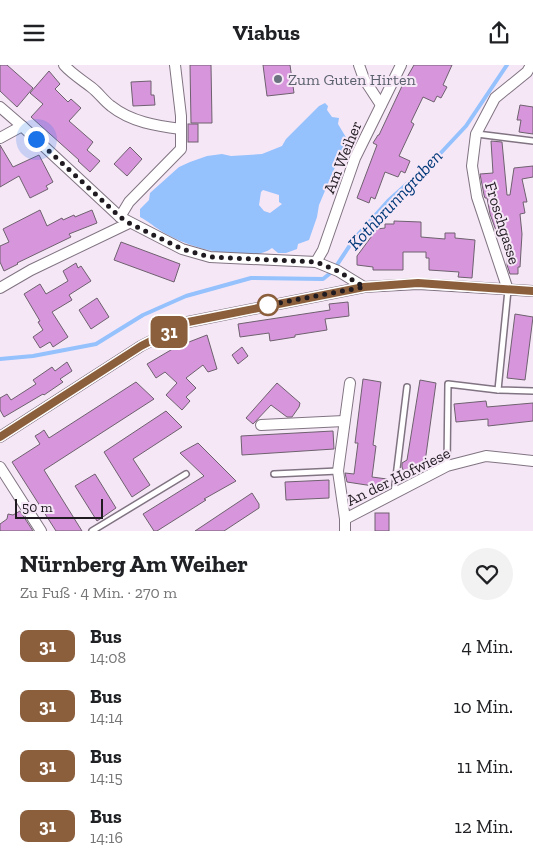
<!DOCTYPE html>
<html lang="de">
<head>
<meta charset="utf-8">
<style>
  :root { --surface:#fff; --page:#f2f2f2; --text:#202124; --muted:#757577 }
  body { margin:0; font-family:"Zilla Slab",serif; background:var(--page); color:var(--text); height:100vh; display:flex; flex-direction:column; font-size:19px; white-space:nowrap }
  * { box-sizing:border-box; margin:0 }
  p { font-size:16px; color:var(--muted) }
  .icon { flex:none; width:28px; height:28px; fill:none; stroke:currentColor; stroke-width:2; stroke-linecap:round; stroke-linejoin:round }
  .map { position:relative; height:466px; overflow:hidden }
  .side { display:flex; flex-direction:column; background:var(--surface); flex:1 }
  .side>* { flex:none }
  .badge { padding:0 10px; border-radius:8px; font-size:18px; line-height:32px }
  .scale { position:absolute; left:15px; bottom:12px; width:88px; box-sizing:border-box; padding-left:5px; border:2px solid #201b21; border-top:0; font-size:14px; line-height:18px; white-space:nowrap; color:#201b21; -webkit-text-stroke:4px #f6e7f7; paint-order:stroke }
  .you { position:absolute; width:25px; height:25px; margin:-12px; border:4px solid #fff; border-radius:50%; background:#1a73e8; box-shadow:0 0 0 8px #1a73e833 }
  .map>.badge { position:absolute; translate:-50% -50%; box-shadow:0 0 0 2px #fff }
  .round { display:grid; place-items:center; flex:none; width:52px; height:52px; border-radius:26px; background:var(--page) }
  .overview { display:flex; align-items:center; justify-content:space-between; height:85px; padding:0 20px }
  h1 { font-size:24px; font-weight:800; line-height:38px }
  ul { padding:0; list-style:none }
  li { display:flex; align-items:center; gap:15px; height:60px; padding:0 20px }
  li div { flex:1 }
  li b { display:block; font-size:19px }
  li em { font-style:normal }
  li .badge { min-width:55px; font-weight:700; text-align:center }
  header { display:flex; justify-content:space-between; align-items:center; height:65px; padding:0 20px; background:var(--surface); font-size:22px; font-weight:800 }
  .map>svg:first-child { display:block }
  .water { fill:#95c1fd; fill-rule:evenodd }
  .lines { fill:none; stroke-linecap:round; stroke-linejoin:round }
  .stream { stroke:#95c1fd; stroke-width:4 }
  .building { fill:#d795dc; stroke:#6e616e }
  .lane-casing { stroke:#817482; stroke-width:8 }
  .street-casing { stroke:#817482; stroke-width:12 }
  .lane { stroke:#fff; stroke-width:5 }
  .street { stroke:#fff; stroke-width:10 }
  .line-casing { stroke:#fff; stroke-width:11 }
  .line { stroke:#8b5e3c; stroke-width:8 }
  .walk { stroke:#201b21; stroke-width:5; stroke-dasharray:0 9 }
  .worship-dot { fill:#6b7280; stroke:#f6e7f7; stroke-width:2 }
  .stop-dot { fill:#fff; stroke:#8b5e3c; stroke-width:2.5 }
  .labels { text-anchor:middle; stroke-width:4; stroke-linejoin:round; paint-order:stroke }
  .worship-label { font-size:16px; fill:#5b616d; stroke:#f6e7f7; text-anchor:start }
  .street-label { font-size:16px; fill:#201b21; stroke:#f6e7f7 }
  .water-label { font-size:18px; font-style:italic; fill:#003979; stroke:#f6e7f7 }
</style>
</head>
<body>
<header><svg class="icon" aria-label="menu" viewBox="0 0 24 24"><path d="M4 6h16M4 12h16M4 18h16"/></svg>Viabus<svg class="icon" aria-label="share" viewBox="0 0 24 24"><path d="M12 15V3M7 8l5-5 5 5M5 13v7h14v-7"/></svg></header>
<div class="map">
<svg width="533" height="466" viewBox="0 0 533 466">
  <rect width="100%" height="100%" fill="#f6e7f7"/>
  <path class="water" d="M325,38L328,41L327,45L332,52L339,53L338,59L347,74L319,140L317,152L309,175L298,179L297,184L286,188H278L272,183C250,200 192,183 170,171C159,166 151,158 140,152V144L149,135L150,128L179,102L190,97L207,91L222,89L231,91L262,89L282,81L286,74L319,41ZM263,125L279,130V137L282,139L270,148L264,146L259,140L261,127Z"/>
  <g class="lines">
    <polyline class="stream" points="0,294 33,291 96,279 143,250 186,231 251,213 323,214 333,206 354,174 388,136 437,92 466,61 507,0"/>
  </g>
  <g class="building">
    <polygon points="0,0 7,0 33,23 17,42 0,26"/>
    <polygon points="190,0 211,0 212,58 191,58"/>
    <polygon points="263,0 290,0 294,28 267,31"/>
    <polygon points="414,0 452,0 443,20 447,22 441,33 437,31 434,37 423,32 411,57 414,59 399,91 410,96 405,108 401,106 398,112 385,107 375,134 371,132 369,138 357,133 377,80 373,78 378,70 379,70 402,21"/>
    <polygon points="49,6 60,19 55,24 68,37 71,34 81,43 69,56 93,77 87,85 100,96 90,107 78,96 79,95 31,52 43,39 30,28"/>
    <polygon points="151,16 151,30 154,30 155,40 133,41 131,17"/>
    <polygon points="520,40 533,42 533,69 519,67 521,55 517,55"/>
    <rect x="188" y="59" width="10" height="18"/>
    <polygon points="491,76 502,77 507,130 510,130 514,103 533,101 533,112 522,114 527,137 523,137 525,148 520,149 522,169 520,202 518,202 518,209 510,209 507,200 509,169 498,171 490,149 487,133 485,133 484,130 480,109 493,108"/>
    <polygon points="0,80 13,102 39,90 53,117 46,121 48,124 30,133 19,111 0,122"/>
    <polygon points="130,82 142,94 127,111 114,99"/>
    <polygon points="40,145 47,161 62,153 63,155 74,150 75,152 92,145 97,158 69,169 71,172 17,198 18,199 4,206 0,197 0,181 9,177 3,164"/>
    <polygon points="394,156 421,157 421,172 445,174 445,168 455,168 455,173 475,175 472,213 458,212 459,207 429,205 429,193 426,193 426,187 403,187 403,205 373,205 373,202 357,200 357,191 377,164 385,163 385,159 394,159"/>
    <polygon points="121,177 180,199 174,217 114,195"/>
    <polygon points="76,198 78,203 81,201 91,216 69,230 72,235 52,247 68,272 53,282 50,277 40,283 33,272 43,265 38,257 40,256 24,229 40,219 46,229 58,222 68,216 63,206"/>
    <polygon points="97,233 109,252 91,264 79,245"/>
    <polygon points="348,237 349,251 325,254 327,265 295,270 295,272 270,276 269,268 240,272 238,259 330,245 329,239"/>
    <polygon points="515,249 533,252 525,315 507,313"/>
    <polygon points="207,270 217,304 208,307 203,300 186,313 196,323 186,332 190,336 182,345 166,330 177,318 165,307 156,313 147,299 176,282"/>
    <polygon points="242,282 248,291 238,299 232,290"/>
    <polygon points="67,297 72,306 60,314 63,317 44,330 43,329 4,352 0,345 0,333 7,329 11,335 36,319 33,315 52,302 55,306"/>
    <polygon points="363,314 381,317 373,380 376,381 372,412 387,414 386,423 347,417 345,408 354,409 358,378 355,378"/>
    <polygon points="420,315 436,318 425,397 404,407 402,402 402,398 407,395"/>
    <polygon points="136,317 154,334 44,405 82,466 56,466 12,397 40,379 35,371 40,368 44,365 49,373"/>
    <polygon points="277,318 300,338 299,342 292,352 287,352 271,340 253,359 246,353"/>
    <polygon points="486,336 487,342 533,338 533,356 488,361 488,354 456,357 454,339"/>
    <polygon points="166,346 182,362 133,394 150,420 132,432 104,387"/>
    <polygon points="333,366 334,384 242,390 241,371"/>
    <polygon points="198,378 236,416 204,434 206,435 157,466 154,466 143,449 204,411 180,388"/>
    <polygon points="95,409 116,443 97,456 75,421"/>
    <polygon points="329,415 329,433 286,435 285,417"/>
    <polygon points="252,428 259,439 259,443 224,466 195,466"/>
    <polygon points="20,446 33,466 0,466 0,459 7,454 8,449 13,450"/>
    <rect x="375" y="448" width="14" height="18"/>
  </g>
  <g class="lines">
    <g class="lane-casing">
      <g id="lane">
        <polyline points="477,69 533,76"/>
        <polyline points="508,225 498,325 533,326"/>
        <polyline points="447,401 448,319 498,325"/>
        <polyline points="274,409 338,406"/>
        <polyline points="394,428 407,322"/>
        <polyline points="92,466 186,409"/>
      </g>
    </g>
    <g class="street-casing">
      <g id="street">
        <path d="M64,0C72,9 82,15 91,22C99,28 104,36 111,41C131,57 157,61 181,64"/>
        <polyline points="359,0 364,14 381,40"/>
        <polyline points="0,42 22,61 120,152 182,184 210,192 316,197 338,206 364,222"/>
        <polyline points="0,73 22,61"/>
        <polyline points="120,152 129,137 181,84 181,51 175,0"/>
        <polyline points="316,197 323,185 355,93 401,0"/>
        <polyline points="0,223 31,205 129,158"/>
        <polyline points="508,225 477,132 472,101 476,69 495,33 527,7 531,0"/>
        <polyline points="350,318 338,406 345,454 447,401 486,391 533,396"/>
        <polyline points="261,360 344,356"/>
        <polyline points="0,372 141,281 188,257 364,222 418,219 533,226"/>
        <polyline points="0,402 41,466"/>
        <polyline points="345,466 345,454"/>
      </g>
    </g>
    <use href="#lane" class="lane"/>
    <use href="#street" class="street"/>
  </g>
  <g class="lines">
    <g class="line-casing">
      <polyline id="line" points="0,372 141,281 188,257 364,222 418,218 533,226"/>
    </g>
    <use href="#line" class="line"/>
    <polyline class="walk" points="36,74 120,152 129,158 182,184 210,192 316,197 338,206 364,222 268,240"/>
  </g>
  <circle class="worship-dot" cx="278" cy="14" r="5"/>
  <circle class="stop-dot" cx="268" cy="240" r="10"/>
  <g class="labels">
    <g class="worship-label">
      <text x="288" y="20">Zum Guten Hirten</text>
    </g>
    <g class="street-label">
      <text transform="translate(342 92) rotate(-68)" y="6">Am Weiher</text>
      <text transform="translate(503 158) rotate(73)" y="6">Froschgasse</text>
      <text transform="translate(398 411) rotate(-26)" y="6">An der Hofwiese</text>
    </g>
    <g class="water-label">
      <text transform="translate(395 135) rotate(-47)" y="6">Kothbrunngraben</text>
    </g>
  </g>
</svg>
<div class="scale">50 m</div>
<div class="you" style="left:36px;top:74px"></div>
<b class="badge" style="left:169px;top:267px;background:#8b5e3c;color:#fff">31</b>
</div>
<section class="side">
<div class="overview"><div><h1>Nürnberg Am Weiher</h1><p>Zu Fuß · 4 Min. · 270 m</p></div><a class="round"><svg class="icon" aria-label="heart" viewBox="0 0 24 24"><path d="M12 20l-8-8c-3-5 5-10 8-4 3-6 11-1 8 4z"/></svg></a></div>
<ul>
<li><span class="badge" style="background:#8b5e3c;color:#fff">31</span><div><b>Bus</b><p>14:08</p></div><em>4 Min.</em></li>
<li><span class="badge" style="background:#8b5e3c;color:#fff">31</span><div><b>Bus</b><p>14:14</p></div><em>10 Min.</em></li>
<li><span class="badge" style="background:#8b5e3c;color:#fff">31</span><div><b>Bus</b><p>14:15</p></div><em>11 Min.</em></li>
<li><span class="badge" style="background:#8b5e3c;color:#fff">31</span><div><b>Bus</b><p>14:16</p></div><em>12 Min.</em></li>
</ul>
</section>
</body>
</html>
